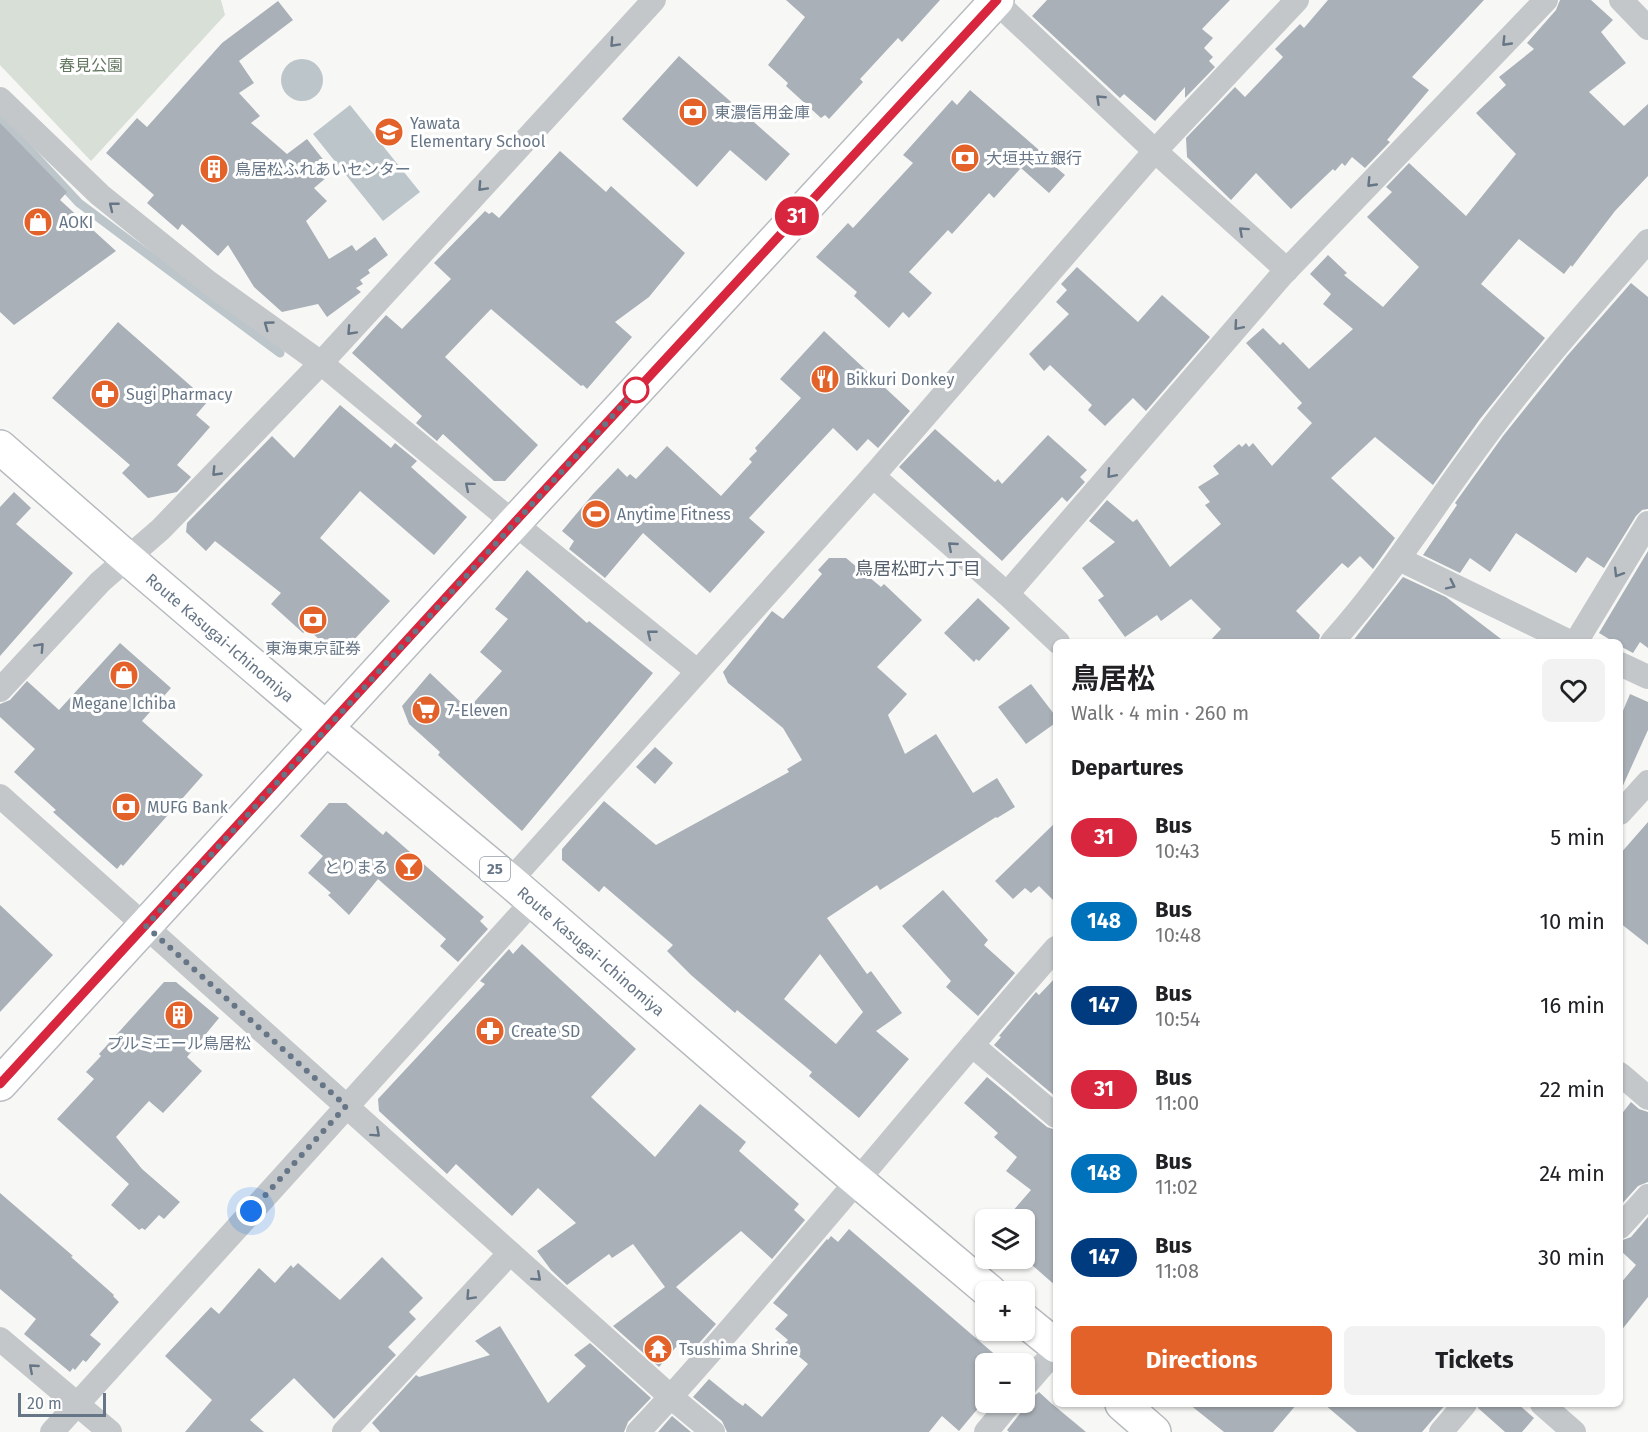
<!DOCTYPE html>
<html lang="en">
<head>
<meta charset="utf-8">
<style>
  :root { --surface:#fff; --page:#f2f2f2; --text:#202124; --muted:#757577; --accent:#e36229 }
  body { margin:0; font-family:"Fira Sans","Noto Sans JP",sans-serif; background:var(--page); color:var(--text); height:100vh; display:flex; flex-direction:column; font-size:22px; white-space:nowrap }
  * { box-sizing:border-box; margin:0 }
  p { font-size:20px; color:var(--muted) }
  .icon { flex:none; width:33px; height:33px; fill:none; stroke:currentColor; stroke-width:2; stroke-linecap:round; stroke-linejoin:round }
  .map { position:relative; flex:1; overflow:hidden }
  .side { position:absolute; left:1053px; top:639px; width:570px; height:768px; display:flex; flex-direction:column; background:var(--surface); border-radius:9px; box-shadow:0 2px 4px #0004 }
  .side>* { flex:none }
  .badge { padding:0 12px; border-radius:20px; font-size:21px; line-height:39px }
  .controls { position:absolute; left:975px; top:1209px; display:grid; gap:12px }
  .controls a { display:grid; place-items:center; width:60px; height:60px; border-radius:9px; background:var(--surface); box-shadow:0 2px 4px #0004; font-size:30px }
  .scale { position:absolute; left:18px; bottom:15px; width:88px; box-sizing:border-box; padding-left:6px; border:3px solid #677686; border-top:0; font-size:16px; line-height:21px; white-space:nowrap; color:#677686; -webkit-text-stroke:4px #fff; paint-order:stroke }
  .you { position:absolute; width:30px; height:30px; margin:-15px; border:4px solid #fff; border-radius:50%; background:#1a73e8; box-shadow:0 0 0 9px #1a73e833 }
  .map>.badge { position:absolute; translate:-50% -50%; box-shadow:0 0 0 3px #fff }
  h2 { padding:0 18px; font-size:22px; line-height:54px }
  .round { display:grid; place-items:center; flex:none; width:63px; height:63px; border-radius:9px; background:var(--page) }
  .headline { display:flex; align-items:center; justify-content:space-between; height:102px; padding:0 18px }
  h1 { font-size:28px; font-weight:700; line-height:45px }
  .primary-button { display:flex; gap:12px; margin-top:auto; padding:12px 18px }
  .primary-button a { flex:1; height:69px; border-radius:9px; background:var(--accent); color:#fff; font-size:24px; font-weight:700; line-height:69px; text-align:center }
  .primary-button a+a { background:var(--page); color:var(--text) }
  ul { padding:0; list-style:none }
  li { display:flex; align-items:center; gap:18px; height:84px; padding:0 18px }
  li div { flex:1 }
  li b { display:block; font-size:22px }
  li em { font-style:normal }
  li .badge { min-width:66px; font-weight:700; text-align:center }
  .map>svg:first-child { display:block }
  .green { fill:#d8dfd6 }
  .water { fill:#bbc5ca }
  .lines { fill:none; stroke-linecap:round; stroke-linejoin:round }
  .stream { stroke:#bbc5ca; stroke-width:9 }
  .building { fill:#a9b0b7; fill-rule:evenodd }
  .secondary-casing { stroke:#b8bcc1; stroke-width:36 }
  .primary-casing { stroke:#b6babe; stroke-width:36 }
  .street { stroke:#c3c7ca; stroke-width:24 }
  .secondary { stroke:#fff; stroke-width:33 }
  .primary { stroke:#fff; stroke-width:33 }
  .oneway { stroke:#677686 }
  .line-casing { stroke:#fff; stroke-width:14 }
  .line { stroke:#d7263d; stroke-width:9 }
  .walk { stroke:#677686; stroke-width:6; stroke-dasharray:0 10.8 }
  .stop-dot { fill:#fff; stroke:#d7263d; stroke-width:3 }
  .labels { text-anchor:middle; stroke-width:6; stroke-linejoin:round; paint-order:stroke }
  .shield { fill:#fff; stroke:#959faa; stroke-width:1.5 }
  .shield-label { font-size:15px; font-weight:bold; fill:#677686 }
  .park-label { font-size:16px; fill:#647861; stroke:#fff }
  .poi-label { font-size:16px; fill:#677686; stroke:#fff; text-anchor:start }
  .street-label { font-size:16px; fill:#677686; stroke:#fff }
  .neighbourhood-label { font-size:18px; fill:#545f6b; stroke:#fff }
</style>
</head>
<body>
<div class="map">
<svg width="1648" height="1432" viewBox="0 0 1648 1432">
  <rect width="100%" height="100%" fill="#f7f8f5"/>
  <polygon class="green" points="0,0 221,0 225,15 91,161 0,65"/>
  <g class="water">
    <circle cx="302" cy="80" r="21"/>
    <polygon points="350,105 420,192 383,221 313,134"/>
  </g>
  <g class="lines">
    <polyline class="stream" points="0,118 79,203 280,353"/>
  </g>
  <g class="building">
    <polygon points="786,0 940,0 902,42 898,38 860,79 863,82 829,119 825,115 821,118 786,86 788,83 768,65 805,17"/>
    <polygon points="1047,0 1230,0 1202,29 1213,38 1204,48 1213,57 1209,61 1215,67 1185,98 1185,87 1155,121 1124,94 1120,98 1032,16"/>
    <polygon points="1328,0 1484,0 1412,77 1429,90 1387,140 1390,142 1365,168 1352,157 1345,166 1342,163 1335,171 1333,169 1291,209 1256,173 1231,200 1187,157 1186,138 1235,87 1245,97 1283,57 1275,49 1300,24 1304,28"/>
    <polygon points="1560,0 1591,0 1613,20 1601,32 1626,63 1589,92 1624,126 1648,104 1648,176 1615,211 1572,267 1571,265 1564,274 1519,239 1481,284 1545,338 1480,419 1433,485 1375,437 1331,478 1395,538 1373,569 1360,556 1348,568 1342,563 1296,611 1320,635 1318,642 1209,642 1221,629 1191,599 1161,621 1157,615 1125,637 1098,600 1104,596 1082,568 1115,542 1089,521 1107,500 1133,522 1137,519 1170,567 1221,524 1205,505 1210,502 1198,487 1219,474 1213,466 1239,444 1242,447 1246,443 1249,447 1253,443 1272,466 1312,423 1297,408 1302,403 1246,343 1263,328 1280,345 1283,342 1309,369 1353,329 1323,304 1331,294 1310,274 1328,255 1347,273 1344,275 1383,307 1419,267 1367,217 1392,192 1386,187 1409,163 1466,216 1516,154 1476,113 1506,85 1499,77 1534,49 1527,43 1556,10"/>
    <polygon points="278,1 293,20 239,61 254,83 239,93 260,116 251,123 287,154 307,139 333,172 314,188 327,201 306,221 329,259 352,245 356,251 375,237 388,255 368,270 370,273 360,280 363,284 356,288 361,292 327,317 318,304 282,312 254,287 228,245 218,256 182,224 178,230 147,203 154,195 106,153 137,118 147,127 222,43"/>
    <polygon points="679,56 790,154 766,181 730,150 697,187 622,119"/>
    <polygon points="970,90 1039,150 1038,152 1065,175 1049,193 1021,168 994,198 989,193 952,234 948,230 909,272 932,293 909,318 903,312 889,328 854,296 857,292 816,257 848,223 853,228 913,163 903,155 952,100 957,105"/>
    <polygon points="0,123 67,192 60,200 116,251 14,325 0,312"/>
    <polygon points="560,151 606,192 611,186 685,253 649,297 615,322 632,337 587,389 583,385 581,386 491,309 445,357 538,445 505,481 494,481 443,434 437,441 416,423 422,416 352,353 386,315 402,329 451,279 434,263 485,211 489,214 492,212 499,218"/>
    <polygon points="1077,267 1138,322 1162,295 1210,337 1146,411 1133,398 1105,426 1088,410 1092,405 1050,365 1044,371 1029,354 1069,314 1056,302 1067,290 1061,284"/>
    <polygon points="1631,283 1648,297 1648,509 1642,510 1636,516 1604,568 1587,557 1576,573 1516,533 1490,572 1470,558 1460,573 1423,555 1457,505 1455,503 1503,436 1567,356"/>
    <polygon points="118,322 208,401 196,415 210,427 177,465 191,477 177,492 148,498 122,473 130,465 52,398"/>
    <polygon points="824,331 910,411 878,448 868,439 857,451 833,428 749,518 765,532 710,593 643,533 605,578 569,549 574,541 562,531 593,494 618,468 627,477 630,474 636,479 667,446 721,496 752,462 749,459 757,451 755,448 801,398 780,379"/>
    <polygon points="340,405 391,448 395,443 417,461 411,467 467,517 434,555 360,491 320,538 390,601 338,657 308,629 303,633 271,604 281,593 215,541 206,551 186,532 187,523 272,436 294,458"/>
    <polygon points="935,429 995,482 998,479 1002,484 1048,435 1087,470 1080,477 1085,482 1067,502 1062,497 1002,561 899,467"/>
    <polygon points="14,492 31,508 16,524 73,573 0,656 0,507"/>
    <polygon points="1648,551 1648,648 1640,642 1633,653 1620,646 1620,642 1614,642 1599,633"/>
    <path d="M829,558H846L881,587L884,584L922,620L877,667L907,694L888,715L905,754L936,734L973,793L997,778L1015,807L997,818L996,817L880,890L877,885L827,918L867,974L871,971L902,1013L876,1031L909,1059L859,1118L809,1076L812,1072L737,1010L735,1013L691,975L667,951L673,945L604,886L599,892L562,860V849L604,801L656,845L789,772L787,769L802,760L783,728L728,683L723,672L772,611L783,619L822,574L818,570ZM820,954L863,1012L836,1044L784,999Z"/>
    <polygon points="527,570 587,623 589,621 653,673 522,831 438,755 440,752 409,724 402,706 430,673 468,709 502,671 480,652 508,619 495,609"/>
    <polygon points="1403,577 1446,597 1505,642 1352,642"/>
    <polygon points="978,598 1010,628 979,661 976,659 974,662 944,633"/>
    <polygon points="120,643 171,688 142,721 203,775 123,866 121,864 117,869 53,812 56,810 14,772 35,749 0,717 0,704 10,700 27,681 59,710"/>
    <polygon points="1031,684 1054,714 1054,724 1026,744 998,707"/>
    <polygon points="1630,694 1648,702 1648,730 1620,792 1620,718"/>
    <polygon points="655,747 673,763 655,784 636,767"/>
    <polygon points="329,803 346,803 383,835 386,831 484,917 480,921 488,929 458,962 440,946 446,939 378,879 349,915 328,895 331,893 308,873 323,856 300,836"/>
    <polygon points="1056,822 1056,903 1039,886 1031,893 1025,888 1013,899 995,881"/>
    <polygon points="1648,822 1648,945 1620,923 1620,854"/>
    <polygon points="943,890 988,940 984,945 1015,973 978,1016 946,987 951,981 902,926"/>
    <polygon points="0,905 53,955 0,1012"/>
    <polygon points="522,944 636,1049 591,1097 655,1157 700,1104 746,1142 739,1151 799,1204 794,1210 805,1220 772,1259 741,1231 676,1287 716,1324 693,1350 682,1340 659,1367 613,1326 665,1287 633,1244 612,1258 609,1254 567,1285 551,1270 537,1251 576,1223 538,1188 512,1216 456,1164 447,1174 379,1111 378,1099 485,984 480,981 509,949 513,954"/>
    <polygon points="1056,977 1056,1097 994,1045 1001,1037 999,1036 1036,992 1039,995"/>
    <polygon points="164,982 176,982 219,1018 187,1057 202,1071 163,1113 149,1101 116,1137 142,1169 180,1202 164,1219 159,1215 145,1230 142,1228 139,1230 111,1205 129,1184 57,1119 94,1079 86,1072 101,1056 99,1054"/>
    <polygon points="987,1077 1047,1127 1056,1130 1056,1286 1024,1258 1024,1220 1005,1220 1031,1190 1006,1171 1017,1157 994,1137 998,1133 964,1103"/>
    <polygon points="1631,1102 1639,1109 1648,1112 1648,1182 1638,1186 1620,1206 1620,1116"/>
    <polygon points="0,1193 73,1256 71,1257 114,1295 113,1296 119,1302 90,1335 101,1344 86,1362 83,1360 75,1370 73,1368 70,1372 24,1334 36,1319 0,1289"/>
    <polygon points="1648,1217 1648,1297 1620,1332 1620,1284 1636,1265 1620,1250 1620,1241 1631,1237"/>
    <polygon points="849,1229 1006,1364 986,1364 986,1402 992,1402 985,1411 980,1406 959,1431 942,1416 929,1432 727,1432 722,1421 693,1397 709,1379 736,1401 743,1406 745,1403 762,1417 808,1364 784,1344 788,1340 775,1329 788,1315 773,1303 827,1239 828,1240 831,1236 838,1242"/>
    <polygon points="382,1257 423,1298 409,1312 416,1319 388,1347 396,1355 334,1419 294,1378 250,1420 264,1432 185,1432 212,1400 165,1356 211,1307 219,1314 259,1268 275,1283 291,1265 293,1268 298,1263 340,1300"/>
    <polygon points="500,1326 548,1403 586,1366 574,1355 590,1343 651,1398 628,1422 624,1432 380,1432 372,1423 416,1375 419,1377 490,1355 475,1341"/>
    <polygon points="1039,1392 1051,1403 1086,1432 1009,1432 1007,1430 1022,1411 1025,1401 1029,1400"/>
    <polygon points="1189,1404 1297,1404 1273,1432 1224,1432"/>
    <polygon points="1324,1404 1446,1404 1422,1432 1357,1432"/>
    <polygon points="1479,1404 1518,1404 1534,1418 1522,1432 1505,1432 1478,1408"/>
    <polygon points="672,1416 691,1432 658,1432"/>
  </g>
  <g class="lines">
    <g class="secondary-casing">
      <polyline id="secondary" points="0,1084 514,523 997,0"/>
    </g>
    <g class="primary-casing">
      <g id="primary">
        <path id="s1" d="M0,447L127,558L326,728L510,881L846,1171L990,1292"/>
        <polyline points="1024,1320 1056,1346"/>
        <polyline points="1122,1404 1154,1432"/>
      </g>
    </g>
    <g class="street">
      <polyline points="994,0 1155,151 1287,270"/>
      <polyline points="1621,0 1648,28"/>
      <polyline points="0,99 100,195 208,282 321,363 514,523 697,671"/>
      <polyline points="873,476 1007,594 1058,642"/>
      <polyline points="1399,559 1570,642"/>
      <polyline points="1007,594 1282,275 1546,0"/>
      <path d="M1332,642C1384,584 1426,518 1471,456C1525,380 1587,311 1648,241"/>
      <polyline points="1576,642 1648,523"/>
      <polyline points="1620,664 1648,677"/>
      <polyline points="0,690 100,582 161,529 321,363 654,0"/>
      <polyline points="0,796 671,1397 713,1432"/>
      <polyline points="1620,813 1648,782"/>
      <polyline points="510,881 873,476 1155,151 1297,0"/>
      <polyline points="972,1045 1056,1116"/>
      <polyline points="1620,1074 1648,1098"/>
      <polyline points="1620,1227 1648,1196"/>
      <polyline points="0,1339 110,1432"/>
      <polyline points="1024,1387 1056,1350"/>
      <polyline points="1542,1404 1574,1432"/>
      <polyline points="52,1432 533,901"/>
      <polyline points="344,1432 510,1253"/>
      <path d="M638,1432C684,1384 727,1333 770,1283C866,1172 959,1058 1056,948"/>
      <polyline points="986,1432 1011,1402"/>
      <polyline points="1441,1432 1465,1404"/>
    </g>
    <use href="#secondary" class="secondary"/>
    <use href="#primary" class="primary"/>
  </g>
  <defs><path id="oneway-chevron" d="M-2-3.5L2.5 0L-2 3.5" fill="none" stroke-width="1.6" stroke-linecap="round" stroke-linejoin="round" transform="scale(1.5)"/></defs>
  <g class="oneway">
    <use href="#oneway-chevron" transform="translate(1506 42) rotate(134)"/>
    <use href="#oneway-chevron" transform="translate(614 43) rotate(133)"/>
    <use href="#oneway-chevron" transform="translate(1100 99) rotate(-137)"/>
    <use href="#oneway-chevron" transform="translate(1371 183) rotate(134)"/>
    <use href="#oneway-chevron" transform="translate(482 187) rotate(133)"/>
    <use href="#oneway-chevron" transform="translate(113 206) rotate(-141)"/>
    <use href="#oneway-chevron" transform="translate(1243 231) rotate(-138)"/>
    <use href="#oneway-chevron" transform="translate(268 325) rotate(-144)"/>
    <use href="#oneway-chevron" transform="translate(1238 326) rotate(131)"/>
    <use href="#oneway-chevron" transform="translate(351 331) rotate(133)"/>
    <use href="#oneway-chevron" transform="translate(216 472) rotate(134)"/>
    <use href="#oneway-chevron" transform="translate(1111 474) rotate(131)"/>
    <use href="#oneway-chevron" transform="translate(469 486) rotate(-140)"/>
    <use href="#oneway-chevron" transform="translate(952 546) rotate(-139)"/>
    <use href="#oneway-chevron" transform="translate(1618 573) rotate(121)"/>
    <use href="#oneway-chevron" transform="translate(1451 585) rotate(26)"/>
    <use href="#oneway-chevron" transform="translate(651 634) rotate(-141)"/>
    <use href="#oneway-chevron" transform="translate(40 647) rotate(-47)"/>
    <use href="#oneway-chevron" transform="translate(376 1133) rotate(42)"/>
    <use href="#oneway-chevron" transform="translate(537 1277) rotate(42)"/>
    <use href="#oneway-chevron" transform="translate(470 1296) rotate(133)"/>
    <use href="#oneway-chevron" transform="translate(33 1368) rotate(-139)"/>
  </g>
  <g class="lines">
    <g class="line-casing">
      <polyline id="line" points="0,1084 514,523 997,0"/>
    </g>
    <use href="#line" class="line"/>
    <polyline class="walk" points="251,1211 346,1106 146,926 642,384 636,390"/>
  </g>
  <defs>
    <g id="bank-disc" transform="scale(1.5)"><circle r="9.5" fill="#e36229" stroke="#fff"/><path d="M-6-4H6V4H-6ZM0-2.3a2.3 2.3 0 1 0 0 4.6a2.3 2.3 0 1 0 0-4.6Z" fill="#fff"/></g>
    <g id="school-disc" transform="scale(1.5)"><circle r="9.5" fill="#e36229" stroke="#fff"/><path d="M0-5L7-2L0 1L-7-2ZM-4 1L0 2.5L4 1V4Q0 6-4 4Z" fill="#fff"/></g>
    <g id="building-disc" transform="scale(1.5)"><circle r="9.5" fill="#e36229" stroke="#fff"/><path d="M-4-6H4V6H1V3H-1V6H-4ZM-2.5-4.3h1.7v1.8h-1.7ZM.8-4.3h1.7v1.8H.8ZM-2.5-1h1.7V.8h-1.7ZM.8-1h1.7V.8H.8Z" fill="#fff"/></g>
    <g id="shop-disc" transform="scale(1.5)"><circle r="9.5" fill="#e36229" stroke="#fff"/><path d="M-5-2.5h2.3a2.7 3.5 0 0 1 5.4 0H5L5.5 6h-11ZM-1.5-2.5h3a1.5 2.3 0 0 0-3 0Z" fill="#fff"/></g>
    <g id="restaurant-disc" transform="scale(1.5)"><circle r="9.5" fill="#e36229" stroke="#fff"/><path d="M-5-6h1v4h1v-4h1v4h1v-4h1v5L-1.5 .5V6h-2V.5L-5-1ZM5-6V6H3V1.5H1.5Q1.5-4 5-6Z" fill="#fff"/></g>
    <g id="pharmacy-disc" transform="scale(1.5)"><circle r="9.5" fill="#e36229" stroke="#fff"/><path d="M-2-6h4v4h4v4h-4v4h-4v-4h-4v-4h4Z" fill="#fff"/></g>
    <g id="stadium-disc" transform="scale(1.5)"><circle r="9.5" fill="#e36229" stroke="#fff"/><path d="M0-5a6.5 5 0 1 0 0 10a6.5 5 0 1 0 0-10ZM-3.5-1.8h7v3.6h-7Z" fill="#fff"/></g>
    <g id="supermarket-disc" transform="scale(1.5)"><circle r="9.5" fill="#e36229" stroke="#fff"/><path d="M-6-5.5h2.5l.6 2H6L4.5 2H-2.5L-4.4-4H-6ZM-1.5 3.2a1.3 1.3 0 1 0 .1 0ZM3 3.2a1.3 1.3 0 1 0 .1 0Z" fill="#fff"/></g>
    <g id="bar-disc" transform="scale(1.5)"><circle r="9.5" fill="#e36229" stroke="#fff"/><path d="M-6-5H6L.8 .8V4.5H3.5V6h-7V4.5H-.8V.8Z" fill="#fff"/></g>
    <g id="temple-disc" transform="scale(1.5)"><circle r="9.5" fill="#e36229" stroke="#fff"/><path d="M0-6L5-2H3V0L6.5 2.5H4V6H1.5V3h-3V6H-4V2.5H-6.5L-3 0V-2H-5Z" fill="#fff"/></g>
  </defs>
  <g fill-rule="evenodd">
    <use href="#bank-disc" x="693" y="112"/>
    <use href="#school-disc" x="389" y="132"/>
    <use href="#bank-disc" x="965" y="158"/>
    <use href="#building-disc" x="214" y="169"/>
    <use href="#shop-disc" x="38" y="222"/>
    <use href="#restaurant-disc" x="825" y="379"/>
    <use href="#pharmacy-disc" x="105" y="394"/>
    <use href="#stadium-disc" x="596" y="514"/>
    <use href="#bank-disc" x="313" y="620"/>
    <use href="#shop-disc" x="124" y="675"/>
    <use href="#supermarket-disc" x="426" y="710"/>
    <use href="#bank-disc" x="126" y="807"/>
    <use href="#bar-disc" x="409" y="867"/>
    <use href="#building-disc" x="179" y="1015"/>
    <use href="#pharmacy-disc" x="490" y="1031"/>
    <use href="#temple-disc" x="658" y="1349"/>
  </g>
  <circle class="stop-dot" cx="636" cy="390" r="12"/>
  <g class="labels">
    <rect class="shield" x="480" y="857" width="30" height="24" rx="4.5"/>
    <g class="shield-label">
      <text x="495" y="874">25</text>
    </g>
    <g class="park-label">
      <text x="91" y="71">春見公園</text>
    </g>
    <g class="poi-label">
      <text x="714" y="118">東濃信用金庫</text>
      <text x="410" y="129">Yawata<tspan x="410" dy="18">Elementary School</tspan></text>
      <text x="986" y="164">大垣共立銀行</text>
      <text x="235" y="175">鳥居松ふれあいセンター</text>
      <text x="59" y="228">AOKI</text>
      <text x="846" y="385">Bikkuri Donkey</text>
      <text x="126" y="400">Sugi Pharmacy</text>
      <text x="617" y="520">Anytime Fitness</text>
      <text x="313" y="654" text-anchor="middle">東海東京証券</text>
      <text x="124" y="709" text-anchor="middle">Megane Ichiba</text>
      <text x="447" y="716">7-Eleven</text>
      <text x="147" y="813">MUFG Bank</text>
      <text x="388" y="873" text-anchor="end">とりまる</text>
      <text x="511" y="1037">Create SD</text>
      <text x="179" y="1049" text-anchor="middle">プルミエール鳥居松</text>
      <text x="679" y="1355">Tsushima Shrine</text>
    </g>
    <g class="street-label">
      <text dy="6" stroke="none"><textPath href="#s1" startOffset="291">Route Kasugai-Ichinomiya</textPath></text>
      <text dy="6" stroke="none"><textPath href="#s1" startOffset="777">Route Kasugai-Ichinomiya</textPath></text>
    </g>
    <g class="neighbourhood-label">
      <text x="918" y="575">鳥居松町六丁目</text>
    </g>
  </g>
</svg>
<div class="controls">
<a><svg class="icon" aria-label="layers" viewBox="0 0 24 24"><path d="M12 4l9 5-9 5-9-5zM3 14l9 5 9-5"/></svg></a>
<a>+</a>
<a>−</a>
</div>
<div class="scale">20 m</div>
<div class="you" style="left:251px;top:1211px"></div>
<b class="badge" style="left:797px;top:216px;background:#d7263d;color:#fff">31</b>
<section class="side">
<div class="headline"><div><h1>鳥居松</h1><p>Walk · 4 min · 260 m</p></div><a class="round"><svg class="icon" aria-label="heart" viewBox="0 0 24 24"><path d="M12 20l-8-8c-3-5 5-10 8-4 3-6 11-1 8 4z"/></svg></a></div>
<h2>Departures</h2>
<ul>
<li><span class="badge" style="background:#d7263d;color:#fff">31</span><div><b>Bus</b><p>10:43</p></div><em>5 min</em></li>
<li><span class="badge" style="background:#0072bc;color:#fff">148</span><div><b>Bus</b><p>10:48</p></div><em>10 min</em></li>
<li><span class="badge" style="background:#003b80;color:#fff">147</span><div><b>Bus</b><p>10:54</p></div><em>16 min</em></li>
<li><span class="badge" style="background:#d7263d;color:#fff">31</span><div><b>Bus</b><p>11:00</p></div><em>22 min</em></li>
<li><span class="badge" style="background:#0072bc;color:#fff">148</span><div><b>Bus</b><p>11:02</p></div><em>24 min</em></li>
<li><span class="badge" style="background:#003b80;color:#fff">147</span><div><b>Bus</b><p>11:08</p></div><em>30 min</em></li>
</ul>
<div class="primary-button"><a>Directions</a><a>Tickets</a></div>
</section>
</div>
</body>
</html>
